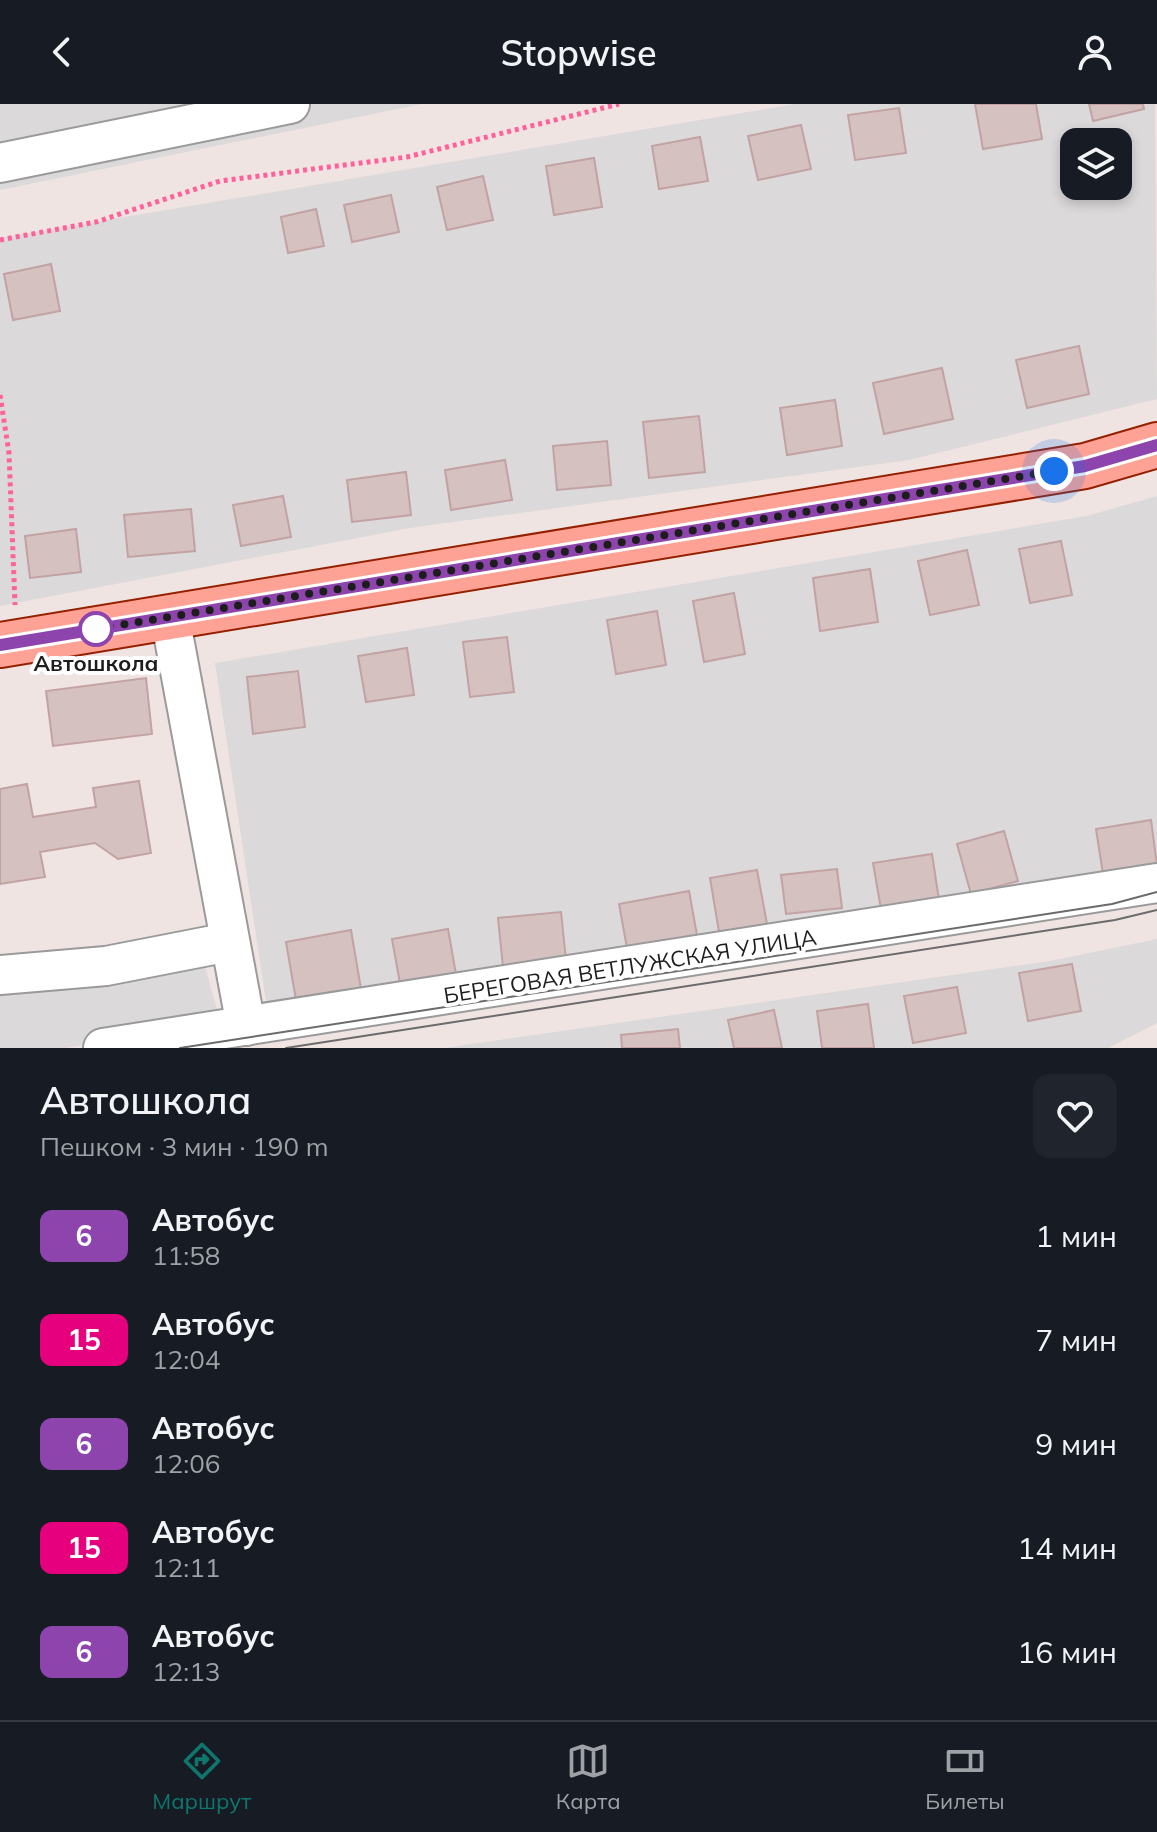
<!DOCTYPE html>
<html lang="ru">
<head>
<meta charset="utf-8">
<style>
  :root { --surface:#171b24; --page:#20242c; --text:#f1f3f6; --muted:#9ea1a6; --line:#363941; --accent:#0f766e }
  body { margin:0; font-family:Mulish,sans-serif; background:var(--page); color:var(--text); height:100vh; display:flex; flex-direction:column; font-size:30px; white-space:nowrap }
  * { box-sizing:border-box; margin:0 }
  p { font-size:26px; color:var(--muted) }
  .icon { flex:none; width:44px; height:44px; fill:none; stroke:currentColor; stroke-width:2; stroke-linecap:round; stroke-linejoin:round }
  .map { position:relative; height:944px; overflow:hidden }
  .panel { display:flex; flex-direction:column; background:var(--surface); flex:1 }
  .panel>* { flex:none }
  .badge { padding:0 16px; border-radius:12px; font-size:28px; line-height:52px }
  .tools { position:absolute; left:1060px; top:24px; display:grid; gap:16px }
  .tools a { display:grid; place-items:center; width:72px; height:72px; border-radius:16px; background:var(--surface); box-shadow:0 4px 12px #0003; font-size:40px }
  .you { position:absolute; width:40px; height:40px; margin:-20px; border:6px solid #fff; border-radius:50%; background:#1a73e8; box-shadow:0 0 0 12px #1a73e833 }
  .map>.badge { position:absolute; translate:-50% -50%; box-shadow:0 0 0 4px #fff }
  .round { display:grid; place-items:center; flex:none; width:84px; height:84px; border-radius:16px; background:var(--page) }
  .summary { display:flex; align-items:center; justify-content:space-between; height:136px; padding:0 40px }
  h1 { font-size:38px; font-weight:600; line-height:60px }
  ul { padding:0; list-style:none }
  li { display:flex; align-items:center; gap:24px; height:104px; padding:0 40px }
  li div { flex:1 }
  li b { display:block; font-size:30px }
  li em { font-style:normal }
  li .badge { min-width:88px; font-weight:700; text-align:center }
  header { display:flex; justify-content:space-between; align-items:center; height:104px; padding:0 40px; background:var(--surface); font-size:36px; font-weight:600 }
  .tabs { display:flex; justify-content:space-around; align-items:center; height:112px; border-top:2px solid var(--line); background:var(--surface); font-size:22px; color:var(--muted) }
  .tabs a { display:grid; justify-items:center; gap:4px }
  .tabs .on { color:var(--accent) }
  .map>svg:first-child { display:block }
  .residential { fill:#dbd9da; fill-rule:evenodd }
  .building { fill:#d6c1c1; stroke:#c2a2a3; stroke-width:2 }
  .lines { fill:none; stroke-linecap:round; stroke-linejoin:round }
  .minor-casing { stroke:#9a9a9a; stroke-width:42 }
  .major-casing { stroke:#952000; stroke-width:48 }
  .path { stroke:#ff629a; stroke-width:5; stroke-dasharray:4 4; stroke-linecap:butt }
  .minor { stroke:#fff; stroke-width:38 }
  .major { stroke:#ffa296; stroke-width:44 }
  .tram { stroke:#6b6b6b; stroke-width:2 }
  .line-casing { stroke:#fff; stroke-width:18 }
  .line { stroke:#8e44ad; stroke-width:12 }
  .walk { stroke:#1d1d1d; stroke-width:8; stroke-dasharray:0 14.4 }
  .stop-dot { fill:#fff; stroke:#8e44ad; stroke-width:4 }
  .labels { text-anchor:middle; stroke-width:8; stroke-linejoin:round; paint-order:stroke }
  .stop-label { font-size:22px; font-weight:bold; fill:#1d1d1d; stroke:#fff }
  .street-label { font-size:22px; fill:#1d1d1d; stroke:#fff }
</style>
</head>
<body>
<header><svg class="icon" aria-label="back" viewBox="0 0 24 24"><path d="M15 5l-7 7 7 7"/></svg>Stopwise<svg class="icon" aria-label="person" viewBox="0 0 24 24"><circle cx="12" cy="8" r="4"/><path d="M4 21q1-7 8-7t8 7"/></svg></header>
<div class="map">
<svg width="1157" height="944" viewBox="0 0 1157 944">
  <rect width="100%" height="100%" fill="#efe4e1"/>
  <g class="residential">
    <polygon points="0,0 422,0 0,86"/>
    <path d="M795,0H1155L1157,295L909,356L410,424L0,502V134ZM1074,38H1118V82H1074Z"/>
    <polygon points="1157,392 1157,767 268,911 215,559 1087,412"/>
    <polygon points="1157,835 1157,919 1108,944 444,944 1050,857"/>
    <polygon points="203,855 220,917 66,944 0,944 0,885"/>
  </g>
  <g class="building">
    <polygon points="975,0 1036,0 1042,35 983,45"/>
    <polygon points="1089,0 1143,0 1144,5 1093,17"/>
    <polygon points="899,4 906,49 855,56 848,11"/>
    <polygon points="801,21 811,65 758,76 748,32"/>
    <polygon points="700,33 708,77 659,85 652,42"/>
    <polygon points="594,54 602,103 554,111 546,62"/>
    <polygon points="483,72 493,116 447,126 437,83"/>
    <polygon points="391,91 399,128 352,138 344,101"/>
    <polygon points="316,105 324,142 288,149 281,113"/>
    <polygon points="51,160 60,207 13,216 4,170"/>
    <polygon points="1079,242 1089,290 1027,304 1016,256"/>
    <polygon points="942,264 953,315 884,330 873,279"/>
    <polygon points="835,296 842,342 787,351 780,304"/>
    <polygon points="699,312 705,368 649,374 643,318"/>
    <polygon points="607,337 611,381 557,386 553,342"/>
    <polygon points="505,356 512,396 451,406 445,366"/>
    <polygon points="406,368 411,411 352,418 347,376"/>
    <polygon points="283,392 291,433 241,442 233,401"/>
    <polygon points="191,405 195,447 128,453 124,411"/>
    <polygon points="76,425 81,468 30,474 25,432"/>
    <polygon points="1061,437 1072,491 1030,499 1019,445"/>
    <polygon points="967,446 979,501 930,511 918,457"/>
    <polygon points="870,465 878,518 820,527 813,474"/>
    <polygon points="734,489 745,550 704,558 693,497"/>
    <polygon points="657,507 666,561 616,570 607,516"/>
    <polygon points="507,533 514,588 470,593 463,538"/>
    <polygon points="407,544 414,591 366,598 358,552"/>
    <polygon points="298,567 305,623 253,630 247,573"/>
    <polygon points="146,574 152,630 53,642 46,587"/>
    <polygon points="139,677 151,749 118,755 95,739 40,748 45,773 0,780 0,685 27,680 33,713 96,703 93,684"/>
    <polygon points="1151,716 1157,761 1103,770 1096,725"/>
    <polygon points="1004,727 1018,777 971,790 957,740"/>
    <polygon points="932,750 939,796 881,805 873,759"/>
    <polygon points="837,765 842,804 786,810 781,771"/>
    <polygon points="757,766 767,820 719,828 710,774"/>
    <polygon points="689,787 697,831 627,844 619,800"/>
    <polygon points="561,808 566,856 503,863 498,814"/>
    <polygon points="448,825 457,876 401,885 392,835"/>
    <polygon points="351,826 361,885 296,896 286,838"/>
    <polygon points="1072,860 1081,907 1028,917 1019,869"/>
    <polygon points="957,883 966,929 913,939 904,892"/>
    <polygon points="868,900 874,944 822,944 817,907"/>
    <polygon points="774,906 782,944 734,944 728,916"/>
    <polygon points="678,925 680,944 622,944 621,931"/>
  </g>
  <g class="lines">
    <g class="minor-casing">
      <g id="minor">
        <polyline points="0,59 290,0"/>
        <polyline points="170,513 246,922"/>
        <polyline points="0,871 106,862 229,838"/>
        <polyline points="103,944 1157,779"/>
      </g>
    </g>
    <g class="major-casing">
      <polyline id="major" points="0,541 1085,362 1157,341"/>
    </g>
    <g class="path">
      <polyline points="0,136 96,118 220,77 407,53 619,0"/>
      <polyline points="0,291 9,349 15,501"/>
    </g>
    <use href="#minor" class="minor"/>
    <use href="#major" class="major"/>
    <g class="tram">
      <polyline points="180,944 1112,800 1157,788"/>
      <polyline points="286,944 1115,816 1157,806"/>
    </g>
  </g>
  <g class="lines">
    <g class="line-casing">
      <polyline id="line" points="0,541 1085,362 1157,341"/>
    </g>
    <use href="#line" class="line"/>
    <polyline class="walk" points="96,525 1054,367"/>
  </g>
  <circle class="stop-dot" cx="96" cy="525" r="16"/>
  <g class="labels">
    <g class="stop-label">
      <text x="96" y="567">Автошкола</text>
    </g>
    <g class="street-label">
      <text transform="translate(630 862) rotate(-9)" y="8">БЕРЕГОВАЯ ВЕТЛУЖСКАЯ УЛИЦА</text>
    </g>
  </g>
</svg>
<div class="tools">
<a><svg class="icon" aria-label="layers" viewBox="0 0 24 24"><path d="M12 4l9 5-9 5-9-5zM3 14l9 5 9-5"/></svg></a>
</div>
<div class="you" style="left:1054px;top:367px"></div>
</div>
<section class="panel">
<div class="summary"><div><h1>Автошкола</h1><p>Пешком · 3 мин · 190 m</p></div><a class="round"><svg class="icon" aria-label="heart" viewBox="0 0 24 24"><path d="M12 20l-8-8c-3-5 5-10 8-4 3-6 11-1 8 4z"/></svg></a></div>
<ul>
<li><span class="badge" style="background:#8e44ad;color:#fff">6</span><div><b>Автобус</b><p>11:58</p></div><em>1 мин</em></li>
<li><span class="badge" style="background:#e6007e;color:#fff">15</span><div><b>Автобус</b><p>12:04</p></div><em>7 мин</em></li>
<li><span class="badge" style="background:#8e44ad;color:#fff">6</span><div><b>Автобус</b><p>12:06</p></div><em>9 мин</em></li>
<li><span class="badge" style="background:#e6007e;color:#fff">15</span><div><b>Автобус</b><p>12:11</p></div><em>14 мин</em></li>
<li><span class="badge" style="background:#8e44ad;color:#fff">6</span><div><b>Автобус</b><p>12:13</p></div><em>16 мин</em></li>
</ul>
</section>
<nav class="tabs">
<a class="on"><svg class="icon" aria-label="directions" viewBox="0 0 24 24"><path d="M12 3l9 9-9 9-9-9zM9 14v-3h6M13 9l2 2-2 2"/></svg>Маршрут</a>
<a><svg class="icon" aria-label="map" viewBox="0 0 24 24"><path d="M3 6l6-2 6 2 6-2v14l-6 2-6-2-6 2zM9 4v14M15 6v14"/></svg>Карта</a>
<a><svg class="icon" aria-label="tickets" viewBox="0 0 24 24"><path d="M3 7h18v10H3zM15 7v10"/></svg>Билеты</a>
</nav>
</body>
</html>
